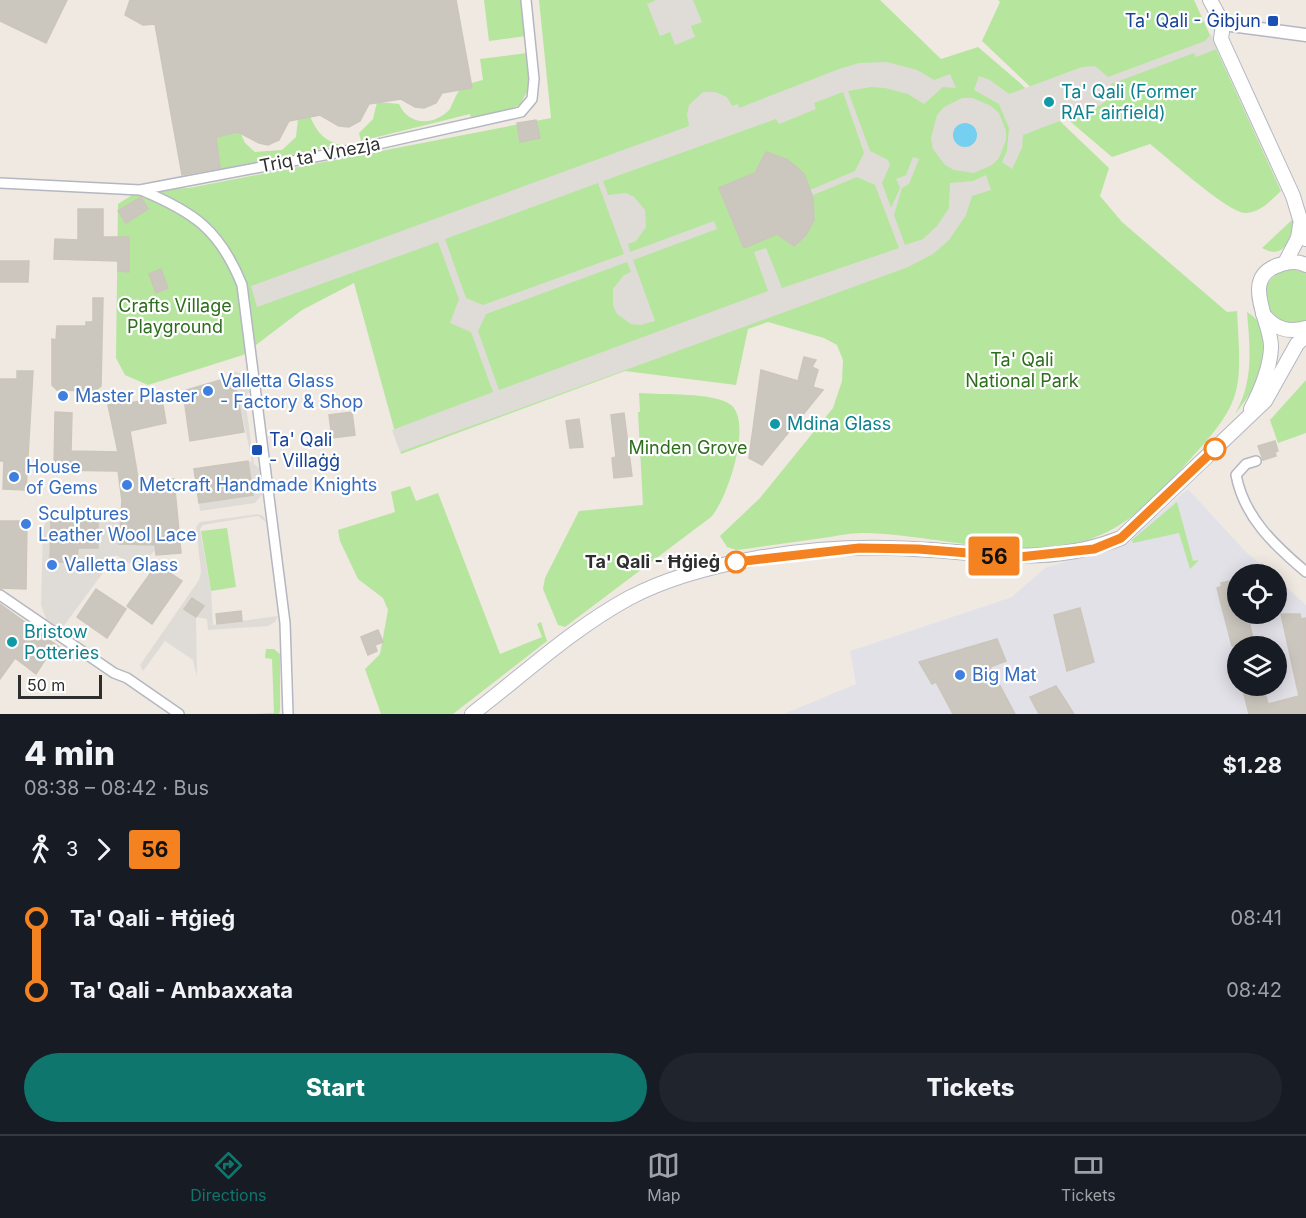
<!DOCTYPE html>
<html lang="en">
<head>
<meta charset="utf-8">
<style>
  :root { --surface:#171b24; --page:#20242c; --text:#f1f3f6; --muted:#9ea1a6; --line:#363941; --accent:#0f766e }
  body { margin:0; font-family:Inter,sans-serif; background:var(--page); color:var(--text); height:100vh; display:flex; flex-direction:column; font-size:22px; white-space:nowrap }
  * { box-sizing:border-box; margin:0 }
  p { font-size:20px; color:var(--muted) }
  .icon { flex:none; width:33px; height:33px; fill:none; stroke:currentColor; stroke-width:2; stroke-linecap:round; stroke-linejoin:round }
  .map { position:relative; height:714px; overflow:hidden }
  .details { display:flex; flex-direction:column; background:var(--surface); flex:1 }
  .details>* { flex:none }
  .badge { padding:0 12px; border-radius:4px; font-size:21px; line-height:39px }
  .controls { position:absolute; left:1227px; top:564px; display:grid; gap:12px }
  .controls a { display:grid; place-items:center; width:60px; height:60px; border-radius:50%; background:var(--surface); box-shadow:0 3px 15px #0003; font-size:30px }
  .scale { position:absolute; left:18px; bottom:15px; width:84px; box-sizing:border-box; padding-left:6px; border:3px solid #2e2e2e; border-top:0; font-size:16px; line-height:21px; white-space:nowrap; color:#2e2e2e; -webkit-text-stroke:4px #fff; paint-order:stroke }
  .map>.badge { position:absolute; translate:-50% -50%; box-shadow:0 0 0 3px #fff }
  .legs { display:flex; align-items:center; gap:9px; height:66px; padding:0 24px; font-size:20px }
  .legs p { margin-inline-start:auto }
  .head { display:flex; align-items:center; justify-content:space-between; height:102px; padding:0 24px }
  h1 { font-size:33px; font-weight:800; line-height:45px }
  .cta { display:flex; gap:12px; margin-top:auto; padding:12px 24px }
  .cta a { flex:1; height:69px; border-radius:36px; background:var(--accent); color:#fff; font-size:24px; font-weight:800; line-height:69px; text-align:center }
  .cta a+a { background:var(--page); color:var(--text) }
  ul { padding:0 24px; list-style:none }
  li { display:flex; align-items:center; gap:21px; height:72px; font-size:22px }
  li i { display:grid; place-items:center; width:9px; height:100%; margin:0 8px; background:currentColor }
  li i::after { content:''; width:15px; height:15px; margin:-8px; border:4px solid; border-radius:50%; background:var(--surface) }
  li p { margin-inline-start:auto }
  li:first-child i { background:linear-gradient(#0000 50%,currentColor 0) }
  li:last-child i { background:linear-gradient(currentColor 50%,#0000 0) }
  .tab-bar { display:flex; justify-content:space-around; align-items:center; height:84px; border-top:2px solid var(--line); background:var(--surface); font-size:16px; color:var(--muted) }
  .tab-bar a { display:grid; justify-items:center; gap:3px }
  .tab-bar .selected { color:var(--accent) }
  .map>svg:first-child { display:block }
  .industrial { fill:#e3e1e8; fill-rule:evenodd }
  .green { fill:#b6e59e }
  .plaza { fill:#dfdcd8; fill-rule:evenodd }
  .water { fill:#75cff0 }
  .building { fill:#cbc7bf; stroke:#cbc5ba; stroke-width:1.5 }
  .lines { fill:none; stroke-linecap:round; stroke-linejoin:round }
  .minor-casing { stroke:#b4b7c1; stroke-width:12 }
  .tertiary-casing { stroke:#b4b7c1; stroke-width:15 }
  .secondary-casing { stroke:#b4b7c1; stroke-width:16 }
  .minor { stroke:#fff; stroke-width:9 }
  .tertiary { stroke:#fff; stroke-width:12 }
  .secondary { stroke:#fff; stroke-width:14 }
  .line-1-casing { stroke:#fff; stroke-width:14 }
  .line-1 { stroke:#f58220; stroke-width:9 }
  .transit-dot { fill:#1a4fb4; stroke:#fff; stroke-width:2 }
  .culture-dot { fill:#0f9aa8; stroke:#fff; stroke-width:2 }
  .shop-dot { fill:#3f7fe0; stroke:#fff; stroke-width:2 }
  .stop-1-dot { fill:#fff; stroke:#f58220; stroke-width:3 }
  .labels { text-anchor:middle; stroke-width:4.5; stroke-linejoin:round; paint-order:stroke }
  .transit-label { font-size:18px; fill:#164399; stroke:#fff; text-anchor:end }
  .culture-label { font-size:18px; fill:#0d838f; stroke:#fff; text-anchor:start }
  .street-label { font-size:18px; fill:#2e2e2e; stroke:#fff }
  .park-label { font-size:18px; fill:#2c6e1b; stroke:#fff }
  .shop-label { font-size:18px; fill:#366cbe; stroke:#fff; text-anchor:start }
  .stop-label { font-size:18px; font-weight:bold; fill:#2e2e2e; stroke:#fff; text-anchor:end }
</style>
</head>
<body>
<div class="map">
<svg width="1306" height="714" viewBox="0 0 1306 714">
  <rect width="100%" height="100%" fill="#efe9e1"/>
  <path class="industrial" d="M1188,489L1246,552L1272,574H1238V614H1276L1277,579L1306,605V714H784L856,684L850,651L1012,597L1045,568L1124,544ZM1238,646H1276V686H1238Z"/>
  <g class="green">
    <polygon points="484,0 522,0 526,36 489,41"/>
    <path d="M539,0H880L941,59L978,47L1019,82L1109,168L1100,196L1122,222L1227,312L1237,311C1242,395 1243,402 1185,465C1165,487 1144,510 1118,526C1042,572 945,534 863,533C850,533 836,536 823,538C794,542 766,546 737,550L727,547L720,536L760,498L833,408L842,381L843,360L837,345L824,338L768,322L748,329L736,385L625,371L401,454L354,283L302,310L243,355L148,385L125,375L116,358L118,204L140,190L189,188L551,118Z"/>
    <path d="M998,0H1194L1281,191C1270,201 1261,212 1246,213C1229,214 1167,157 1150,144L1112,157L1039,95L982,41L1000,2Z"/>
    <path d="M527,53L529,88L520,105L501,113L471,118L470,114L361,141L359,133L373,119L377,102L399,104C408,126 435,126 450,109C460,87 459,86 483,80L480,59Z"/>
    <path d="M310,116C317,132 323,140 340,145L220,169L216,137L240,132L245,143L255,152L282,150L296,137L298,119Z"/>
    <path d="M1294,218C1291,237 1286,261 1262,248Z"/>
    <path d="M1289,269L1306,272V322C1263,336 1246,281 1289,269Z"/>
    <path d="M1247,312C1288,338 1257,387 1235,414C1254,381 1250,348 1247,312Z"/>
    <polygon points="1306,380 1306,433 1278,443 1270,420"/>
    <path d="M639,393C661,395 715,392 731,405C753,423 727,500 711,517L565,627L558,625L543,589L545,578L579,511L643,505L638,412H640Z"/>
    <polygon points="410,486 416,501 438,493 500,654 542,637 537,624 541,622 547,641 453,714 381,714 365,669 380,654 388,610 383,598 358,579 340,541 338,530 395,512 391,492"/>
    <polygon points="1177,502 1193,561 1199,560 1190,569 1179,533 1133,543 1132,540"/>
    <polygon points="227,528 236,587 211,591 201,531"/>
    <polygon points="266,649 274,649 280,654 280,710 279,714 253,714 274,713 272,659 265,658"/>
  </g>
  <g class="plaza">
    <polygon points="656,0 693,0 702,22 691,26 695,37 675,45 670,32 660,36 647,4"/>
    <polygon points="1211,34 1217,49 1196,57 1194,53 1111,84 1109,98 1101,105 1023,135 1022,148 1012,169 1002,162 1007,151 1009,128 999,104 974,90 979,76 990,80 1009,94 1082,67 1095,66 1108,77 1205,41"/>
    <path d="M887,62L917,70L934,80L950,74L956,88L943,87L924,104L908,94L885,88L871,87L848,91L870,151L888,160L890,165L882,183L891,208L900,188L896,179L906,175L913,157L919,159L909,184L902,188L894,215L905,245L923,239L937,226L949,208L950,183L973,181L986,175L991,190L972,196L966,215L949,240L933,254L908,267L400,452L392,430L493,392L471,332L450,323L459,299L438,242L257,307L251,286L689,126L687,115L689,105L703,92H715L727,97L732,106L738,104L739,108L839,69L859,63ZM843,92L864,153L855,171L810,190L813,195L857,177L875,185L899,248L782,288L766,248L754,252L768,291L499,390L478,331L486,314L627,262L631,272L624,275L613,289V306L617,314L631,324L640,325L655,321L633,260L717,229L714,221L630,252L628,244L636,241L646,227L645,210L634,197L626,193L608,195L603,181L776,119L779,124L816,109L814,103ZM598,183L624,254L483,305L466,298L445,239Z"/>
    <polygon points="962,98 973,98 991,106 999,113 1006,131 1006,140 999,158 992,165 974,173 954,170 945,165 933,149 931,138 937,115 944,107"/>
    <polygon points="233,371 243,374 248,383 249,392 245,398 254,464 259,468 262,495 255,503 200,511 199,503 253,495 248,461 252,462"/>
    <polygon points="257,514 263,516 267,523 258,516 203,525 200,529 211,591 213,625 278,616 275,622 268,626 208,630 207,619 196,617 197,677 193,660 165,641 143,671 140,665 199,580 201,572 196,527 200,522"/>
    <polygon points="51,521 50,562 77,562 78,548 98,548 98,522 120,522 119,544 153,523 156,549 138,569 116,555 60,631 48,624 41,605 43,529 46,522"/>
  </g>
  <circle class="water" cx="965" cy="135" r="12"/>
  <g class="building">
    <polygon points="0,0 67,0 46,43 0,21"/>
    <polygon points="130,0 456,0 472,88 442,93 436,103 424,108 415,107 401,99 369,104 360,121 349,127 339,126 320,115 289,121 279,140 268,145 259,143 238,132 216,137 220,168 182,175 155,24 143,25 125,15"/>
    <polygon points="536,120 540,138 520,142 517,123"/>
    <polygon points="766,152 788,160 804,174 813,198 814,220 806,235 794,246 777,234 744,248 719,188 755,173"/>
    <polygon points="141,197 148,209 126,223 118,211"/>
    <polygon points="78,209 103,209 103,237 129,237 129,272 118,271 118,261 54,259 55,239 78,240"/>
    <polygon points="0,261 29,261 28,282 0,282"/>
    <polygon points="161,269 168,288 156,293 149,274"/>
    <polygon points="93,298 103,298 101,386 95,391 57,390 52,385 52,339 56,340 57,326 86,326 86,322 93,322"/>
    <polygon points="804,357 816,360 812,367 818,370 813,387 823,390 762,465 749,458 761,370 798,381"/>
    <polygon points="17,371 33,371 26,490 3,489 4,461 0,461 0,379 17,379"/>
    <polygon points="234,376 244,432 190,441 183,391"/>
    <polygon points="162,399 166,423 130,431 139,484 174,479 181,553 156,555 155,545 119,544 122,501 118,471 54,470 55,412 72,413 71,451 118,452 108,405"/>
    <polygon points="352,412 355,435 332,438 329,415"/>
    <polygon points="624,413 632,476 614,478 612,458 616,457 611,415"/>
    <polygon points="579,419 583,447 570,448 566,421"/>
    <polygon points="1275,441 1278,451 1275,452 1276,456 1263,460 1258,446"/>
    <polygon points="248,461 253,495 199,503 194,469"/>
    <polygon points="0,521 27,521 26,589 0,588"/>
    <polygon points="51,521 98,522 98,548 78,548 77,562 50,562"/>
    <polygon points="157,564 182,581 152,624 127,606"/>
    <polygon points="1238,579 1238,614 1247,614 1255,646 1232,646 1217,588 1222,586 1221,583"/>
    <polygon points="96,589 126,609 107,638 77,617"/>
    <polygon points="192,598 204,606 196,617 184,609"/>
    <polygon points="0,604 59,647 53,654 50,652 36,674 15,658 0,679"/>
    <polygon points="1080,608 1094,662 1067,671 1054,615"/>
    <polygon points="241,611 242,621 217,624 216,614"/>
    <polygon points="1281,614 1300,614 1301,619 1306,618 1306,714 1249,714 1242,686 1263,686 1268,704 1299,696"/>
    <polygon points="378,630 383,642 375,645 377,651 368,655 361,637"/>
    <polygon points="997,639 1006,661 990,667 1015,714 953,714 936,682 932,684 919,662"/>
    <polygon points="1056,686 1074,714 1039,714 1030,697"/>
  </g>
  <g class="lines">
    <g class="minor-casing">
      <g id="minor">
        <polyline points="0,183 140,190 356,149 521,112 532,99 534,79 526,0"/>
        <path d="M141,190C194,212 220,230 242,285L285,623L288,714"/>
        <path d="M1256,461L1246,464L1236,475C1244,517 1274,545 1306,572"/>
        <polyline points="0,595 114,673 127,678 179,714"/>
      </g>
    </g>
    <g class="tertiary-casing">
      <polyline id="tertiary" points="1223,24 1306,35"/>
    </g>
    <g class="secondary-casing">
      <g id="secondary">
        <polyline points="1210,0 1223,24 1221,39 1293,196 1306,239"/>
        <polyline points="1285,263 1298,238 1300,225"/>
        <path d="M1263,314C1275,329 1288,333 1306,328"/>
        <path d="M1251,409C1261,390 1270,369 1271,348C1273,324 1238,278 1279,265C1287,262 1298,261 1306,265"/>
        <path d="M472,714C523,675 572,629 629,598C699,561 810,546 889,548C972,549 1040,570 1121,538L1265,401L1297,344L1306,335"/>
      </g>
    </g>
    <use href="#minor" class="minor"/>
    <use href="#tertiary" class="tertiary"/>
    <use href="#secondary" class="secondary"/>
  </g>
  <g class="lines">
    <g class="line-1-casing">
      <polyline id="line-1" points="736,562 859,548 918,549 1019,557 1094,549 1121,538 1215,449"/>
    </g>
    <use href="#line-1" class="line-1"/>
  </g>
  <g class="transit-dot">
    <rect x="1267" y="15" width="12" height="12" rx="3"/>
    <rect x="251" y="444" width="12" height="12" rx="3"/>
  </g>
  <g class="culture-dot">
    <circle cx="1049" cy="102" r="6"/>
    <circle cx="775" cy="424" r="6"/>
    <circle cx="12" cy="642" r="6"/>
  </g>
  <g class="shop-dot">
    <circle cx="208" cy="391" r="6"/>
    <circle cx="63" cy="396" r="6"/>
    <circle cx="14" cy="477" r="6"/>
    <circle cx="127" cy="485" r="6"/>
    <circle cx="26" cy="524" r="6"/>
    <circle cx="52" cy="565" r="6"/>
    <circle cx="960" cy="675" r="6"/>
  </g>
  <g class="stop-1-dot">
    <circle cx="1215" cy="449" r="10"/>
    <circle cx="736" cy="562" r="10"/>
  </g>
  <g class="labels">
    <g class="transit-label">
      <text x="1261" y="27">Ta' Qali - Ġibjun</text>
      <text x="269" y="446" text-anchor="start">Ta' Qali<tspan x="269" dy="21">- Villaġġ</tspan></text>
    </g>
    <g class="culture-label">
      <text x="1061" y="98">Ta' Qali (Former<tspan x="1061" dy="21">RAF airfield)</tspan></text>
      <text x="787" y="430">Mdina Glass</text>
      <text x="24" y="638">Bristow<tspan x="24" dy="21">Potteries</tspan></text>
    </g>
    <g class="street-label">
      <text transform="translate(320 155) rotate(-11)" y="6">Triq ta' Vnezja</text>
    </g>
    <g class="park-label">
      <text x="175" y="312">Crafts Village<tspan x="175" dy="21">Playground</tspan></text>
      <text x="1022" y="366">Ta' Qali<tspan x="1022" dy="21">National Park</tspan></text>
      <text x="688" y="454">Minden Grove</text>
    </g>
    <g class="shop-label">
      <text x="220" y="387">Valletta Glass<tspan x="220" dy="21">- Factory &amp; Shop</tspan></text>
      <text x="75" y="402">Master Plaster</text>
      <text x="26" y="473">House<tspan x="26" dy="21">of Gems</tspan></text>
      <text x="139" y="491">Metcraft Handmade Knights</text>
      <text x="38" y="520">Sculptures<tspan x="38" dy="21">Leather Wool Lace</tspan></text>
      <text x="64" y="571">Valletta Glass</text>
      <text x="972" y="681">Big Mat</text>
    </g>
    <g class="stop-label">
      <text x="720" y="568">Ta' Qali - Ħġieġ</text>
    </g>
  </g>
</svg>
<div class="controls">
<a><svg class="icon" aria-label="locate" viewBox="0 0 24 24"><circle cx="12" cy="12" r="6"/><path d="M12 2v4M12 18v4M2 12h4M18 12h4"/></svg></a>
<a><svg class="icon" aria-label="layers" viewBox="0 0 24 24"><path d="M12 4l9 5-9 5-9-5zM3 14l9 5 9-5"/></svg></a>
</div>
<div class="scale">50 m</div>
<b class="badge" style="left:994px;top:556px;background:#f58220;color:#111">56</b>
</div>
<section class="details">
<div class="head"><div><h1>4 min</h1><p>08:38 – 08:42 · Bus</p></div><b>$1.28</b></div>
<div class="legs"><svg class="icon" aria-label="walk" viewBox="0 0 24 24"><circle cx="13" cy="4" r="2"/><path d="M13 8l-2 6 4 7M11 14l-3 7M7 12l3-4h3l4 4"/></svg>3<svg class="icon" aria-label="forward" viewBox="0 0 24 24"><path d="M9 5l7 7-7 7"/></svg><b class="badge" style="background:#f58220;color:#111">56</b></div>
<ul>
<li><i style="color:#f58220"></i><b>Ta' Qali - Ħġieġ</b><p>08:41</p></li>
<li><i style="color:#f58220"></i><b>Ta' Qali - Ambaxxata</b><p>08:42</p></li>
</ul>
<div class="cta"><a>Start</a><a>Tickets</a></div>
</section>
<nav class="tab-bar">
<a class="selected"><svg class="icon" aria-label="directions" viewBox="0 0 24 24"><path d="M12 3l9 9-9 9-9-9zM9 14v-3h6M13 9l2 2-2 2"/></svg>Directions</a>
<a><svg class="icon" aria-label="map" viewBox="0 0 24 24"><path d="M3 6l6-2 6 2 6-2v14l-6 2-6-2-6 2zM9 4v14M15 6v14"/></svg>Map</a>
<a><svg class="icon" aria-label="tickets" viewBox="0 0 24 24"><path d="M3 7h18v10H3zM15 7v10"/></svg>Tickets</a>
</nav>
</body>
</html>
